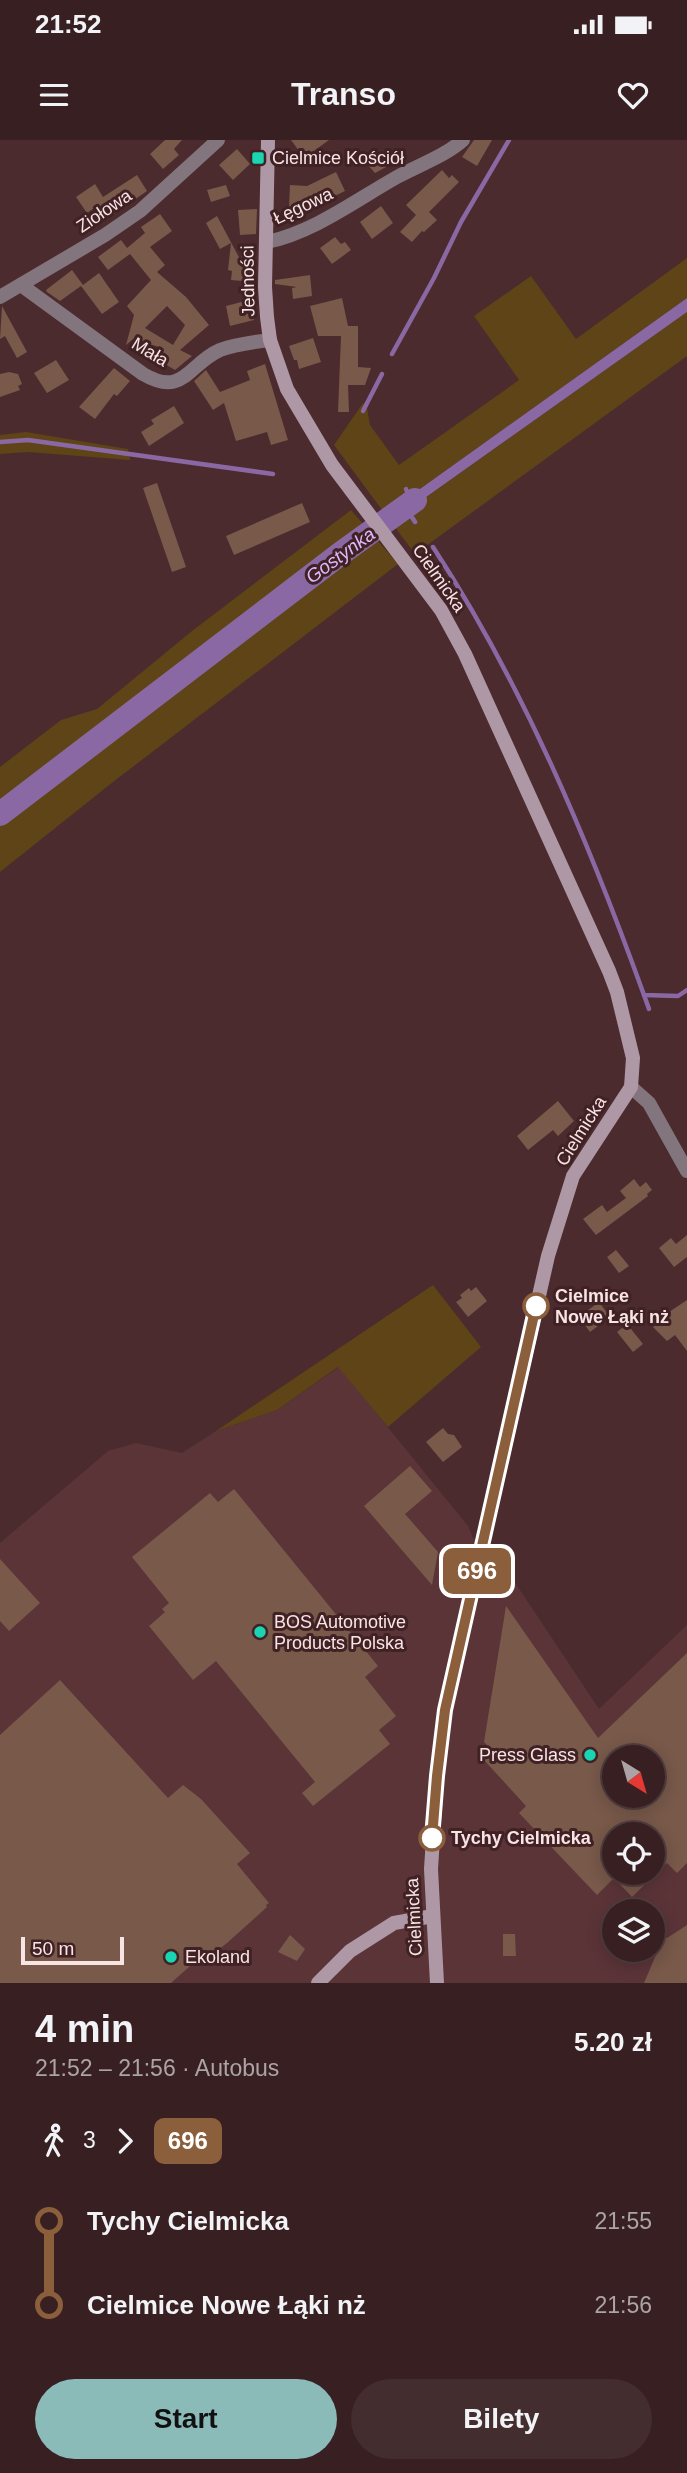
<!DOCTYPE html>
<html lang="pl">
<head>
<meta charset="utf-8">
<style>
  :root { --surface:#382022; --page:#432d2f; --text:#f1f3f6; --muted:#aba3a5; --line:#523e40; --accent:#8bbbb9 }
  body { margin:0; font-family:Arial,sans-serif; background:var(--page); color:var(--text); height:100vh; display:flex; flex-direction:column; font-size:26px; white-space:nowrap }
  * { box-sizing:border-box; margin:0 }
  p { font-size:23px; color:var(--muted) }
  .icon { flex:none; width:38px; height:38px; fill:none; stroke:currentColor; stroke-width:2; stroke-linecap:round; stroke-linejoin:round }
  .map { position:relative; height:1843px; overflow:hidden }
  .panel { display:flex; flex-direction:column; background:var(--surface); flex:1 }
  .panel>* { flex:none }
  .badge { padding:0 14px; border-radius:10px; font-size:24px; line-height:46px }
  .needle { width:46px; rotate:143deg }
  .fabs { position:absolute; left:602px; top:1605px; display:grid; gap:14px }
  .fabs a { display:grid; place-items:center; width:63px; height:63px; border-radius:50%; background:var(--surface); box-shadow:0 4px 18px #0003,0 0 0 2px var(--line); font-size:35px }
  .scale { position:absolute; left:21px; bottom:18px; width:103px; box-sizing:border-box; padding-left:7px; border:4px solid #f9e4e5; border-top:0; font-size:19px; line-height:24px; white-space:nowrap; color:#f9e4e5; -webkit-text-stroke:5px #402124; paint-order:stroke }
  .map>.badge { position:absolute; translate:-50% -50%; box-shadow:0 0 0 4px #fff }
  .legs { display:flex; align-items:center; gap:10px; height:77px; padding:0 35px; font-size:23px }
  .legs p { margin-inline-start:auto }
  .headline { display:flex; align-items:center; justify-content:space-between; height:119px; padding:0 35px }
  h1 { font-size:38px; font-weight:700; line-height:52px }
  .primary-button { display:flex; gap:14px; margin-top:auto; padding:14px 35px }
  .primary-button a { flex:1; height:80px; border-radius:42px; background:var(--accent); color:#111; font-size:28px; font-weight:700; line-height:80px; text-align:center }
  .primary-button a+a { background:var(--page); color:var(--text) }
  ul { padding:0 35px; list-style:none }
  li { display:flex; align-items:center; gap:24px; height:84px; font-size:26px }
  li i { display:grid; place-items:center; width:10px; height:100%; margin:0 9px; background:currentColor }
  li i::after { content:''; width:18px; height:18px; margin:-9px; border:5px solid; border-radius:50%; background:var(--surface) }
  li p { margin-inline-start:auto }
  li:first-child i { background:linear-gradient(#0000 50%,currentColor 0) }
  li:last-child i { background:linear-gradient(currentColor 50%,#0000 0) }
  .status { display:flex; justify-content:space-between; align-items:center; height:49px; padding:0 35px; background:var(--surface); direction:ltr }
  .status svg { height:19px; fill:currentColor }
  header { display:flex; justify-content:space-between; align-items:center; height:91px; padding:0 35px; background:var(--surface); font-size:32px; font-weight:700 }
  .map>svg:first-child { display:block }
  .built { fill:#5b3438; fill-rule:evenodd }
  .green { fill:#5e4416 }
  .water { fill:#8a68a4 }
  .lines { fill:none; stroke-linecap:round; stroke-linejoin:round }
  .stream { stroke:#8a68a4; stroke-width:4.5 }
  .river { stroke:#8a68a4; stroke-width:24 }
  .building { fill:#78594a; fill-rule:evenodd }
  .street { stroke:#83757d; stroke-width:14 }
  .secondary { stroke:#af98a6; stroke-width:14 }
  .line-1-casing { stroke:#fff; stroke-width:16 }
  .line-1 { stroke:#8b5e3c; stroke-width:10 }
  .poi-dot { fill:#19d5b2; stroke:#402124; stroke-width:2.5 }
  .stop-1-dot { fill:#fff; stroke:#8b5e3c; stroke-width:3.5 }
  .labels { text-anchor:middle; stroke-width:6; stroke-linejoin:round; paint-order:stroke }
  .poi-label { font-size:18px; fill:#f9e4e5; stroke:#402124; text-anchor:start }
  .street-label { font-size:18px; fill:#f9e4e5; stroke:#402124 }
  .stop-label { font-size:18px; font-weight:bold; fill:#f9e4e5; stroke:#402124; text-anchor:start }
  .water-label { font-size:19px; font-style:italic; fill:#dfb9fe; stroke:#402124 }
</style>
</head>
<body>
<div class="status"><b>21:52</b><svg viewBox="0 0 49 12"><path d="M0 12V9h3v3zM5 12V6h3v6zM10 12V3h3v9zM15 12V0h3v12zM26 1h20v11H26zM47 4h2v5h-2z"/></svg></div>
<header><svg class="icon" aria-label="menu" viewBox="0 0 24 24"><path d="M4 6h16M4 12h16M4 18h16"/></svg>Transo<svg class="icon" aria-label="heart" viewBox="0 0 24 24"><path d="M12 20l-8-8c-3-5 5-10 8-4 3-6 11-1 8 4z"/></svg></header>
<div class="map">
<svg width="687" height="1843" viewBox="0 0 687 1843">
  <rect width="100%" height="100%" fill="#4b2b2e"/>
  <path class="built" d="M339,1227L468,1386L473,1398L500,1420L599,1569L687,1485V1843H0V1403L108,1311L136,1303L182,1313L216,1291L277,1270ZM614,1617H653V1656H614ZM614,1694H653V1732H614ZM614,1771H653V1810H614Z"/>
  <g class="green">
    <polygon points="687,118 687,158 385,374 334,305 363,263 367,268 370,285 399,325 519,240 474,176 531,136 576,199"/>
    <polygon points="687,172 687,216 415,414 391,382"/>
    <polygon points="26,292 128,309 130,320 28,312 0,314 0,295"/>
    <polygon points="351,370 398,424 113,642 0,732 0,627 61,580 97,569 192,491"/>
    <polygon points="433,1145 481,1207 388,1287 338,1227 277,1270 216,1291"/>
  </g>
  <polygon class="water" points="687,158 687,172 391,382 385,374"/>
  <g class="lines">
    <g class="stream">
      <polyline points="392,214 434,138 461,82 509,0"/>
      <polyline points="363,271 382,234"/>
      <polyline points="0,302 28,300 273,334"/>
      <polyline points="406,349 411,361"/>
      <polyline points="406,368 415,382"/>
      <path d="M433,407C523,545 588,700 644,855L678,856L687,850"/>
      <polyline points="644,855 649,869"/>
    </g>
    <polyline class="river" points="0,674 340,414 415,360"/>
  </g>
  <g class="building">
    <polygon points="165,0 182,0 174,9 179,15 163,29 150,14"/>
    <polygon points="291,0 329,0 311,13 309,10 302,15"/>
    <polygon points="474,0 492,0 477,26 462,17"/>
    <polygon points="237,9 250,24 233,40 219,25"/>
    <polygon points="376,15 385,16 383,22 386,27 375,33 365,22"/>
    <polygon points="442,30 449,38 452,35 459,42 429,72 437,80 424,92 422,91 412,102 400,92 416,75 406,65"/>
    <polygon points="336,32 345,51 310,68 289,67 290,45 307,46"/>
    <polygon points="137,35 147,51 105,80 97,66 87,73 76,57 95,44 103,57"/>
    <polygon points="226,45 230,56 211,62 207,50"/>
    <polygon points="381,66 393,83 372,99 360,82"/>
    <polygon points="257,69 256,94 240,95 238,70"/>
    <path d="M160,74L172,91L150,107L165,125L157,132L186,157L209,185L180,210L192,216L175,230L153,217L159,207L133,199L126,205L134,175L127,166L151,140L130,114L108,130L98,117L121,100L127,108L145,93L141,87ZM167,166L185,185L173,205L145,188Z"/>
    <polygon points="217,76 241,121 241,115 254,117 253,142 231,140 232,131 228,130 231,103 220,109 206,83"/>
    <polygon points="335,97 341,104 345,102 351,110 332,124 320,108"/>
    <polygon points="72,130 83,145 99,133 119,162 102,174 81,146 60,161 47,152 46,150"/>
    <polygon points="310,135 312,156 293,159 292,148 297,147 275,144 275,140"/>
    <polygon points="342,158 348,186 358,186 358,227 371,228 365,245 348,245 349,272 338,272 341,196 318,196 310,166"/>
    <polygon points="249,160 254,180 230,186 226,166"/>
    <polygon points="2,166 27,212 17,218 5,196 0,199"/>
    <polygon points="313,198 321,222 299,229 297,220 294,220 289,206"/>
    <polygon points="56,220 69,240 47,253 34,233"/>
    <polygon points="265,224 288,300 271,305 267,292 236,301 224,263 213,270 194,241 206,230 220,252 250,240 247,231"/>
    <polygon points="114,228 130,241 117,256 114,254 95,279 79,267"/>
    <polygon points="9,232 18,234 22,244 18,246 20,250 0,257 0,234"/>
    <polygon points="174,266 184,283 149,306 141,292 154,284 151,280"/>
    <polygon points="157,343 186,427 172,432 143,348"/>
    <polygon points="302,363 310,382 234,415 226,396"/>
    <polygon points="558,961 574,981 558,996 553,990 528,1010 517,996"/>
    <polygon points="634,1039 640,1047 646,1042 652,1050 647,1054 648,1056 596,1095 583,1079 602,1065 607,1072 626,1058 620,1051"/>
    <polygon points="687,1095 687,1117 674,1127 659,1108 671,1098 676,1104"/>
    <polygon points="616,1110 629,1126 619,1133 607,1117"/>
    <polygon points="476,1147 487,1161 468,1177 456,1162 462,1158 460,1155 469,1148 471,1151"/>
    <polygon points="687,1160 687,1211 675,1195 667,1201 653,1187 662,1180 660,1178"/>
    <polygon points="599,1162 610,1177 590,1192 579,1177"/>
    <polygon points="627,1184 643,1204 633,1212 617,1192"/>
    <polygon points="443,1288 448,1294 454,1295 462,1307 443,1322 426,1302"/>
    <polygon points="410,1326 432,1351 405,1374 438,1412 432,1445 364,1366"/>
    <polygon points="234,1349 378,1526 365,1537 396,1576 379,1590 390,1604 313,1666 302,1653 315,1642 216,1521 193,1540 149,1486 165,1472 162,1469 169,1463 132,1417 210,1353 218,1362"/>
    <polygon points="0,1419 40,1463 9,1491 0,1481"/>
    <path d="M506,1466L598,1598L687,1513V1723L677,1733L667,1723L632,1757L614,1738L597,1755L519,1673L526,1666L484,1620L487,1605L484,1602ZM614,1617H653V1656H614ZM614,1694H653V1732H614Z"/>
    <polygon points="60,1540 168,1658 183,1645 201,1659 250,1713 237,1724 269,1763 266,1765 267,1767 227,1803 203,1822 199,1818 171,1843 0,1843 0,1595"/>
    <polygon points="687,1785 687,1843 644,1843 664,1796 667,1798"/>
    <polygon points="503,1794 515,1794 516,1816 503,1816"/>
    <polygon points="290,1795 305,1809 297,1821 278,1812"/>
  </g>
  <g class="lines">
    <g class="street">
      <path d="M267,102C314,92 356,60 397,37C419,25 445,16 463,0"/>
      <path d="M21,145L143,234C184,258 188,224 220,210C236,204 254,202 270,200"/>
      <polyline points="0,157 105,95 140,71 218,0"/>
      <polyline points="631,947 649,963 687,1031"/>
    </g>
    <g class="secondary">
      <polyline points="268,0 265,147 267,177 270,200 287,249 332,325 441,470 465,514 609,831 617,852 633,918 631,947 573,1036 548,1116 445,1570 437,1636 431,1729 437,1843"/>
      <polyline points="318,1843 350,1811 394,1783 433,1776"/>
    </g>
  </g>
  <g class="lines">
    <g class="line-1-casing">
      <polyline id="line-1" points="432,1698 437,1636 445,1570 536,1166"/>
    </g>
    <use href="#line-1" class="line-1"/>
  </g>
  <g class="poi-dot">
    <rect x="251" y="11" width="14" height="14" rx="3.5"/>
    <circle cx="260" cy="1492" r="7"/>
    <circle cx="590" cy="1615" r="7"/>
    <circle cx="171" cy="1817" r="7"/>
  </g>
  <g class="stop-1-dot">
    <circle cx="536" cy="1166" r="12"/>
    <circle cx="432" cy="1698" r="12"/>
  </g>
  <g class="labels">
    <g class="poi-label">
      <text x="272" y="24">Cielmice Kościół</text>
      <text x="274" y="1488">BOS Automotive<tspan x="274" dy="21">Products Polska</tspan></text>
      <text x="576" y="1621" text-anchor="end">Press Glass</text>
      <text x="185" y="1823">Ekoland</text>
    </g>
    <g class="street-label">
      <text transform="translate(303 66) rotate(-25)" y="6">Łęgowa</text>
      <text transform="translate(104 71) rotate(-34)" y="6">Ziołowa</text>
      <text transform="translate(248 141) rotate(-91)" y="6">Jedności</text>
      <text transform="translate(150 212) rotate(31)" y="6">Mała</text>
      <text transform="translate(439 438) rotate(55)" y="6">Cielmicka</text>
      <text transform="translate(581 991) rotate(-58)" y="6">Cielmicka</text>
      <text transform="translate(414 1777) rotate(-93)" y="6">Cielmicka</text>
    </g>
    <g class="stop-label">
      <text x="555" y="1162">Cielmice<tspan x="555" dy="21">Nowe Łąki nż</tspan></text>
      <text x="451" y="1704">Tychy Cielmicka</text>
    </g>
    <g class="water-label">
      <text transform="translate(340 415) rotate(-36)" y="7">Gostynka</text>
    </g>
  </g>
</svg>
<div class="fabs">
<a><svg class="needle" viewBox="-14 -14 28 28"><path d="M0-13l5 13h-10z" fill="#e53935"/><path d="M0 13l5-13h-10z" fill="#aba3a5"/></svg></a>
<a><svg class="icon" aria-label="locate" viewBox="0 0 24 24"><circle cx="12" cy="12" r="6"/><path d="M12 2v4M12 18v4M2 12h4M18 12h4"/></svg></a>
<a><svg class="icon" aria-label="layers" viewBox="0 0 24 24"><path d="M12 4l9 5-9 5-9-5zM3 14l9 5 9-5"/></svg></a>
</div>
<div class="scale">50 m</div>
<b class="badge" style="left:477px;top:1431px;background:#8b5e3c;color:#fff">696</b>
</div>
<section class="panel">
<div class="headline"><div><h1>4 min</h1><p>21:52 – 21:56 · Autobus</p></div><b>5.20 zł</b></div>
<div class="legs"><svg class="icon" aria-label="walk" viewBox="0 0 24 24"><circle cx="13" cy="4" r="2"/><path d="M13 8l-2 6 4 7M11 14l-3 7M7 12l3-4h3l4 4"/></svg>3<svg class="icon" aria-label="forward" viewBox="0 0 24 24"><path d="M9 5l7 7-7 7"/></svg><b class="badge" style="background:#8b5e3c;color:#fff">696</b></div>
<ul>
<li><i style="color:#8b5e3c"></i><b>Tychy Cielmicka</b><p>21:55</p></li>
<li><i style="color:#8b5e3c"></i><b>Cielmice Nowe Łąki nż</b><p>21:56</p></li>
</ul>
<div class="primary-button"><a>Start</a><a>Bilety</a></div>
</section>
</body>
</html>
